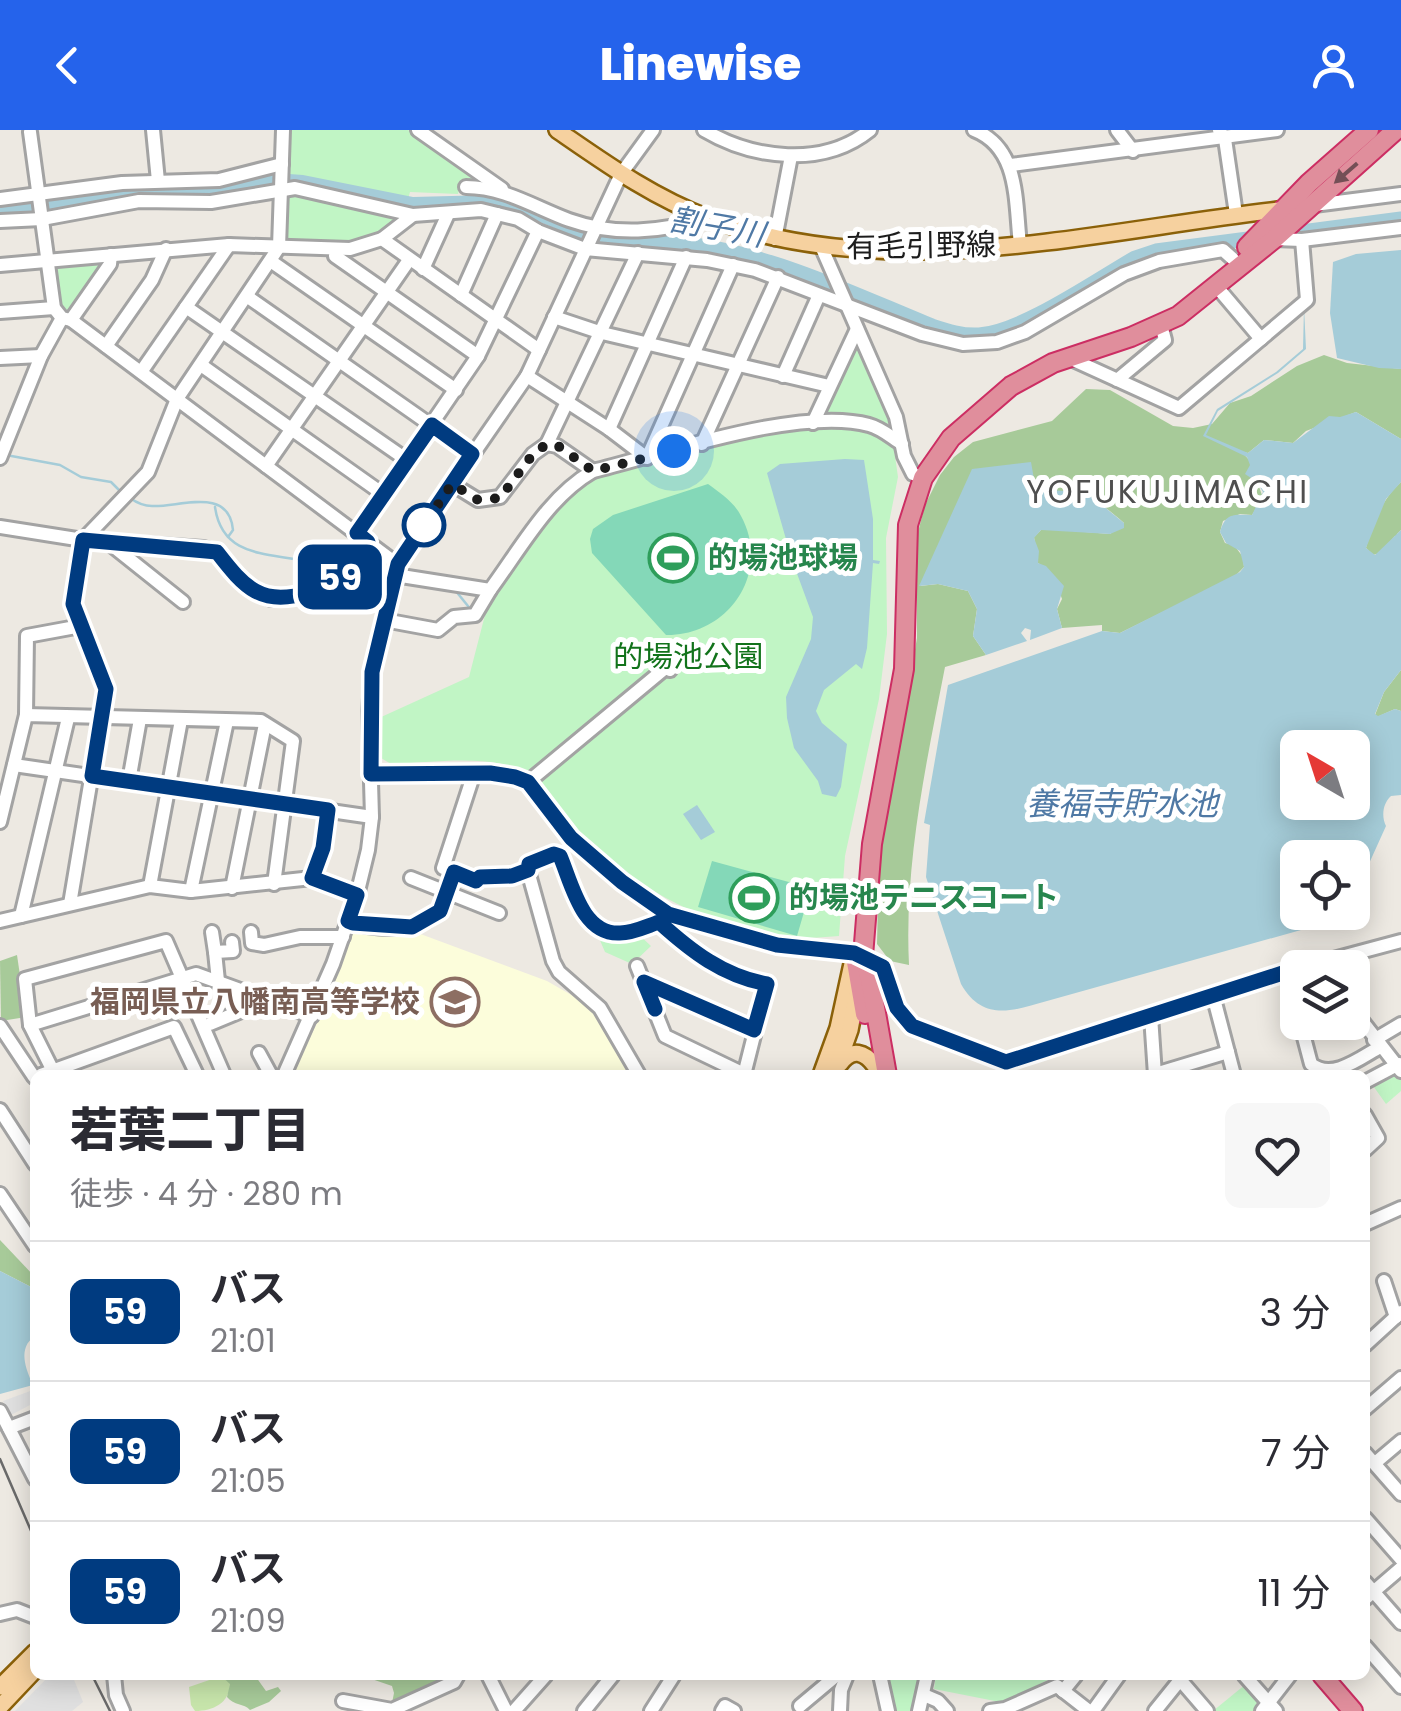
<!DOCTYPE html>
<html lang="ja">
<head>
<meta charset="utf-8">
<style>
  :root { --surface:#fff; --page:#f7f7f7; --text:#2b2b33; --muted:#7c7c81; --line:#e1e1e2; --accent:#2563eb }
  body { margin:0; font-family:Poppins,"Noto Sans JP",sans-serif; background:var(--page); color:var(--text); height:100vh; display:flex; flex-direction:column; font-size:38px; white-space:nowrap }
  * { box-sizing:border-box; margin:0 }
  p { font-size:32px; color:var(--muted) }
  .icon { flex:none; width:55px; height:55px; fill:none; stroke:currentColor; stroke-width:2; stroke-linecap:round; stroke-linejoin:round }
  .map { position:relative; flex:1; overflow:hidden }
  .drawer { position:absolute; left:30px; top:940px; width:1340px; height:610px; display:flex; flex-direction:column; background:var(--surface); border-radius:15px; box-shadow:0 5px 25px #0003 }
  .drawer>* { flex:none }
  .badge { padding:0 20px; border-radius:15px; font-size:35px; line-height:65px }
  .needle { width:65px; rotate:321deg }
  .controls { position:absolute; left:1280px; top:600px; display:grid; gap:20px }
  .controls a { display:grid; place-items:center; width:90px; height:90px; border-radius:15px; background:var(--surface); box-shadow:0 5px 25px #0003; font-size:50px }
  .you { position:absolute; width:50px; height:50px; margin:-25px; border:8px solid #fff; border-radius:50%; background:#1a73e8; box-shadow:0 0 0 15px #1a73e833 }
  .map>.badge { position:absolute; translate:-50% -50%; box-shadow:0 0 0 5px #fff }
  .round { display:grid; place-items:center; flex:none; width:105px; height:105px; border-radius:15px; background:var(--page) }
  .overview { display:flex; align-items:center; justify-content:space-between; height:170px; padding:0 40px }
  h1 { font-size:48px; font-weight:800; line-height:75px }
  ul { padding:0; list-style:none }
  li { display:flex; align-items:center; gap:30px; height:140px; padding:0 40px; border-top:2px solid var(--line) }
  li div { flex:1 }
  li b { display:block; font-size:38px }
  li em { font-style:normal }
  li .badge { min-width:110px; font-weight:700; text-align:center }
  header { display:flex; justify-content:space-between; align-items:center; height:130px; padding:0 40px; background:var(--accent); color:#fff; font-size:45px; font-weight:800 }
  .map>svg:first-child { display:block }
  .education { fill:#fcfddb }
  .grass { fill:#c7e5ab }
  .forest { fill:#a7ca99 }
  .park { fill:#c1f5c5 }
  .pitch { fill:#84d8b8 }
  .parking { fill:#e0e0e0 }
  .water { fill:#a5ccd8; fill-rule:evenodd }
  .lines { fill:none; stroke-linecap:round; stroke-linejoin:round }
  .stream { stroke:#a5ccd8; stroke-width:2.5 }
  .river { stroke:#a5ccd8; stroke-width:15 }
  .minor-casing { stroke:#a3a3a3; stroke-width:18 }
  .major-casing { stroke:#8b6109; stroke-width:20 }
  .highway-casing { stroke:#cc2e63; stroke-width:22 }
  .minor { stroke:#fff; stroke-width:12 }
  .major { stroke:#f6d19f; stroke-width:15 }
  .highway { stroke:#e08e9c; stroke-width:18 }
  .tram { stroke:#6a6a6a; stroke-width:2.5 }
  .oneway { fill:#744f56 }
  .line-casing { stroke:#fff; stroke-width:22 }
  .line { stroke:#003b80; stroke-width:15 }
  .walk { stroke:#1c1c1c; stroke-width:10; stroke-dasharray:0 18 }
  .stop-dot { fill:#fff; stroke:#003b80; stroke-width:5 }
  .labels { text-anchor:middle; stroke-width:10; stroke-linejoin:round; paint-order:stroke }
  .street-label { font-size:30px; fill:#1c1c1c; stroke:#fff }
  .leisure-label { font-size:30px; font-weight:bold; fill:#27864d; stroke:#fff; text-anchor:start }
  .park-label { font-size:30px; fill:#12731b; stroke:#fff }
  .education-label { font-size:30px; font-weight:bold; fill:#785e54; stroke:#fff; text-anchor:end }
  .water-label { font-size:32px; font-style:italic; fill:#4f79a5; stroke:#fff }
  .neighbourhood-label { font-size:32px; letter-spacing:2.5px; fill:#4f4f4f; stroke:#fff }
</style>
</head>
<body>
<header><svg class="icon" aria-label="back" viewBox="0 0 24 24"><path d="M15 5l-7 7 7 7"/></svg>Linewise<svg class="icon" aria-label="person" viewBox="0 0 24 24"><circle cx="12" cy="8" r="4"/><path d="M4 21q1-7 8-7t8 7"/></svg></header>
<div class="map">
<svg width="1401" height="1581" viewBox="0 0 1401 1581">
  <rect width="100%" height="100%" fill="#ede9e2"/>
  <polygon class="education" points="354,798 407,799 547,851 594,878 634,945 292,945 330,866"/>
  <path class="grass" d="M221,1546L230,1553C230,1573 213,1581 195,1581L191,1575L189,1557Z"/>
  <g class="forest">
    <path d="M1324,225L1347,233L1401,239V309L1356,282L1306,301L1293,313L1264,310L1248,323L1242,322L1250,331L1263,368L1252,385L1240,384L1223,391L1220,402L1225,413L1234,415L1243,427L1244,437L1234,447L1120,503L1102,501V495L1062,498L1057,479L1062,469C1057,454 1052,441 1038,433L1034,407L1041,400L1048,399L1110,404L1124,393C1100,372 1083,360 1051,362L1034,349L920,456L938,454L968,461L977,479L973,506L986,525L945,537C926,635 904,734 909,835L890,831L877,814L879,727L917,508V406L925,375L940,345L954,327L973,312L1052,291L1086,259L1110,260L1173,296L1193,298L1212,294L1230,273L1251,266L1297,236Z"/>
    <path d="M1401,352V400L1397,404L1401,418L1395,406L1380,423L1373,425L1366,418C1371,395 1383,368 1401,352Z"/>
    <polygon points="1401,540 1401,581 1395,579 1377,587 1375,585 1384,562"/>
    <polygon points="17,825 26,887 1,891 0,831"/>
    <polygon points="0,1110 35,1147 35,1159 0,1141"/>
    <path d="M220,1545L256,1547L266,1561L278,1557L281,1561L269,1572L250,1580C244,1573 234,1576 227,1567L230,1554Z"/>
    <polygon points="360,1545 453,1545 451,1549 392,1573 394,1563 392,1556"/>
  </g>
  <g class="park">
    <path d="M289,0H408L480,52L461,53L458,64L410,62C408,69 406,79 403,85C380,120 324,114 289,113L284,107Z"/>
    <polygon points="103,129 106,136 75,181 68,181 61,175 54,139 58,135"/>
    <polygon points="859,218 890,291 885,297 826,288 824,281 853,220"/>
    <path d="M857,297L886,309L894,319L898,347L886,408L887,504L879,569L845,726L839,806C820,807 797,810 778,807C706,796 635,757 582,707C563,689 552,656 528,643C490,623 433,633 391,634L381,628L379,588L469,547L486,481L500,456L558,375L593,345L772,299Z"/>
    <polygon points="371,421 388,430 383,461 376,464 349,453 346,448 366,422"/>
    <polygon points="596,801 616,809 637,803 651,816 632,834 605,822"/>
    <polygon points="1395,939 1401,946 1401,961 1386,974 1371,953"/>
    <polygon points="884,1545 921,1545 913,1581 892,1581"/>
    <polygon points="936,1545 1057,1545 1005,1573 934,1559"/>
    <polygon points="1246,1554 1261,1571 1256,1581 1213,1581"/>
  </g>
  <g class="pitch">
    <path d="M708,354C720,363 734,372 741,386C772,443 728,506 666,505L592,423L590,409L593,399L613,385Z"/>
    <polygon points="712,731 811,758 797,806 698,777"/>
  </g>
  <g class="parking">
    <polygon points="33,1260 30,1275 11,1285 3,1271"/>
    <polygon points="50,1545 72,1545 83,1572 72,1581 15,1581"/>
  </g>
  <g class="water">
    <polygon points="275,43 303,45 413,67 490,65 586,99 581,109 503,77 476,73 413,77 299,51 217,65 126,68 50,83 0,84 0,75 119,59 215,55"/>
    <polygon points="1401,120 1401,239 1379,238 1337,228 1330,183 1333,132 1356,124"/>
    <path d="M1304,177L1306,219L1278,243L1218,281L1206,305L1248,323L1264,310L1293,313L1329,286L1340,287L1356,282L1401,309V352L1386,369L1366,418L1375,425L1401,400V540L1384,562L1375,584L1378,586L1395,579L1401,581V665L1391,666C1383,673 1381,686 1386,696L1353,769L1352,728H1298V782L1339,783L1301,800L1047,871C1012,881 983,892 961,854L926,747L930,695L924,693L948,555L1102,501L1120,503L1240,442L1244,437L1240,421L1226,413L1220,402C1226,382 1234,385 1252,385L1263,362L1257,352L1245,344L1250,335L1247,327L1203,306L1217,279L1276,242L1303,219ZM1298,618H1352V672H1298Z"/>
    <polygon points="845,329 864,330 873,389 873,430 880,431 879,434 873,433 867,518 862,539 856,534 824,560 816,581 822,593 847,614 841,657 836,667 822,664 818,651 794,618 787,588 786,567 811,509 813,487 792,430 767,343 780,334"/>
    <polygon points="1031,332 1034,349 1045,360 1086,362 1124,393 1124,398 1110,404 1041,400 1034,408 1039,421 1038,433 1046,436 1064,456 1057,479 1062,498 1030,510 1031,500 1025,498 1021,503 1027,511 986,525 973,506 977,479 968,461 938,454 919,456 972,339"/>
    <polygon points="697,675 715,702 701,710 683,684"/>
    <path d="M0,1141L35,1159V1206C17,1218 26,1239 33,1255L0,1264Z"/>
  </g>
  <g class="lines">
    <g class="stream">
      <polyline points="6,325 60,335 81,347 111,352 120,361"/>
      <path d="M130,368C137,373 143,376 152,376C177,378 229,355 233,400L228,407"/>
      <path d="M215,377C224,441 294,416 332,442"/>
      <polyline points="455,460 472,481"/>
    </g>
    <path class="river" d="M564,99C609,112 655,110 701,116C780,128 858,166 932,196C947,201 962,206 979,205C1022,202 1095,151 1135,128L1156,121L1401,89"/>
    <g class="minor-casing">
      <g id="minor">
        <polyline points="153,0 158,51"/>
        <polyline points="418,0 502,59"/>
        <path d="M704,0C753,29 823,38 870,0"/>
        <path d="M974,0C1020,18 1015,73 1020,114"/>
        <polyline points="1117,0 1133,21"/>
        <polyline points="1219,0 1225,9 1236,84"/>
        <polyline points="30,2 54,178 62,188 71,190 397,434"/>
        <polyline points="1011,35 1277,0"/>
        <path d="M466,57C504,57 534,77 569,90C614,106 662,103 706,87"/>
        <polyline points="0,69 122,53 219,50 282,34"/>
        <polyline points="1314,75 1401,64"/>
        <polyline points="0,91 42,89 139,71 211,72 295,58 413,85 481,80 518,89 538,101 585,119 707,130 755,140 922,204 963,214 997,212 1025,202 1124,144 1159,131 1223,120 1233,129"/>
        <polyline points="382,109 539,220"/>
        <polyline points="775,109 791,26"/>
        <polyline points="1274,109 1302,110 1401,98"/>
        <polyline points="821,116 896,287 904,326 913,344 923,348"/>
        <polyline points="336,120 335,126 478,226"/>
        <polyline points="272,132 456,260"/>
        <polyline points="0,135 229,115 350,119 382,109 413,85"/>
        <polyline points="423,139 448,84"/>
        <polyline points="1217,157 1261,209"/>
        <polyline points="461,165 497,84"/>
        <polyline points="248,167 472,324"/>
        <polyline points="186,177 407,330"/>
        <polyline points="0,182 54,178"/>
        <polyline points="554,187 602,203 829,256"/>
        <polyline points="71,190 110,134 111,125"/>
        <polyline points="106,216 152,150 166,119"/>
        <polyline points="1067,227 1179,278 1307,170 1302,110"/>
        <polyline points="0,228 41,226"/>
        <polyline points="201,235 383,364"/>
        <polyline points="141,242 229,115"/>
        <polyline points="527,246 609,299 647,328 733,135"/>
        <polyline points="783,246 819,165"/>
        <polyline points="1117,250 1165,210 1161,195"/>
        <polyline points="813,293 857,199"/>
        <polyline points="609,299 686,127"/>
        <polyline points="547,314 638,123"/>
        <polyline points="702,314 778,147"/>
        <polyline points="0,328 41,226 62,188"/>
        <polyline points="266,336 409,130"/>
        <polyline points="452,354 478,370 500,367 533,324 547,314 557,316 593,341"/>
        <polyline points="0,397 83,410 203,418 217,422 238,449 271,469 292,467 336,453 368,412"/>
        <polyline points="357,403 478,226 538,101"/>
        <polyline points="109,413 183,472"/>
        <path d="M395,445L490,460C521,418 548,367 593,341C663,324 801,276 869,295C881,298 891,307 902,314"/>
        <polyline points="336,453 387,472"/>
        <polyline points="384,490 438,500 454,487 475,485 490,460"/>
        <polyline points="26,585 27,506 81,496"/>
        <polyline points="14,635 372,687"/>
        <path d="M474,643L443,738L476,751L480,747H512L528,741L529,734L554,723L560,726C574,760 586,814 633,800C646,797 658,793 669,785"/>
        <polyline points="371,644 490,643 515,647 528,652 571,707 622,752 669,785 777,815 854,823 883,837 897,878 912,896 1006,932 1298,838"/>
        <polyline points="129,651 140,589"/>
        <polyline points="528,652 669,535 670,540"/>
        <polyline points="0,692 26,585 261,591 293,611 274,754"/>
        <polyline points="528,741 553,831 559,842 600,878 639,945"/>
        <polyline points="312,748 323,718 328,680"/>
        <polyline points="411,748 499,783"/>
        <polyline points="150,756 181,590"/>
        <polyline points="232,758 265,594"/>
        <polyline points="191,761 227,591"/>
        <polyline points="70,774 106,559 73,474 83,410 148,342 177,269 279,117 283,0"/>
        <polyline points="21,786 68,588"/>
        <polyline points="0,791 150,756 191,761 312,748 357,765"/>
        <path d="M348,791C374,800 420,804 440,780C447,771 450,753 454,742"/>
        <path d="M659,792C691,821 724,846 767,854L744,945"/>
        <polyline points="212,802 215,822"/>
        <polyline points="251,802 252,813 264,815 300,807 343,807"/>
        <polyline points="637,836 665,906 744,944"/>
        <polyline points="1300,838 1401,811"/>
        <polyline points="218,851 215,822 233,821 232,812"/>
        <polyline points="644,852 755,900"/>
        <polyline points="1213,865 1234,945"/>
        <polyline points="1352,878 1401,941"/>
        <polyline points="1151,886 1155,945"/>
        <polyline points="210,894 270,869"/>
        <polyline points="30,895 196,844 312,886"/>
        <polyline points="0,896 34,947"/>
        <path d="M1301,896L1311,934C1332,951 1360,928 1380,917"/>
        <polyline points="1374,910 1401,894"/>
        <polyline points="259,923 271,945"/>
        <polyline points="53,941 30,895 25,849 166,811 224,945"/>
        <polyline points="1155,944 1228,922"/>
        <polyline points="41,945 174,897 197,945"/>
        <polyline points="284,945 333,834 357,765 368,720 372,687 369,581 372,542 397,434 527,246 621,44 653,0"/>
        <polyline points="1365,952 1399,934"/>
        <polyline points="0,980 35,1034"/>
        <polyline points="1365,985 1378,1008 1365,1020"/>
        <polyline points="0,1064 35,1116"/>
        <polyline points="1365,1094 1401,1078"/>
        <polyline points="1384,1151 1396,1187"/>
        <polyline points="1365,1215 1401,1182"/>
        <polyline points="1365,1279 1401,1248"/>
        <polyline points="0,1281 35,1349"/>
        <polyline points="9,1298 35,1288"/>
        <polyline points="1365,1323 1401,1364"/>
        <polyline points="1375,1333 1401,1311"/>
        <polyline points="1365,1388 1401,1429"/>
        <polyline points="1365,1452 1401,1493"/>
        <polyline points="1365,1469 1401,1438"/>
        <polyline points="0,1484 17,1480 35,1487"/>
        <polyline points="1365,1516 1401,1557"/>
        <polyline points="114,1545 116,1565 123,1581"/>
        <polyline points="488,1545 506,1581"/>
        <polyline points="880,1545 888,1581"/>
        <polyline points="1176,1545 1207,1581"/>
        <polyline points="1244,1545 1276,1581"/>
        <polyline points="1063,1561 1076,1545"/>
        <polyline points="924,1565 938,1571 947,1581"/>
        <polyline points="343,1571 392,1580 454,1552 458,1545"/>
        <polyline points="800,1576 837,1545"/>
        <polyline points="514,1581 546,1545"/>
        <polyline points="584,1581 613,1545"/>
        <polyline points="651,1581 674,1545"/>
        <polyline points="722,1581 725,1576 734,1581"/>
        <polyline points="840,1581 841,1560 847,1545"/>
        <polyline points="919,1581 927,1545"/>
        <polyline points="990,1581 1005,1579 1057,1556 1089,1581"/>
        <polyline points="1093,1581 1119,1545"/>
        <polyline points="1155,1581 1180,1550"/>
        <polyline points="1262,1581 1290,1545"/>
      </g>
    </g>
    <g class="major-casing">
      <g id="major">
        <path d="M557,0C605,33 652,67 708,88C895,157 1095,100 1287,79"/>
        <path d="M840,934C852,917 865,922 875,936"/>
        <polyline points="821,945 838,898 853,829"/>
        <polyline points="834,945 850,900 858,858"/>
        <polyline points="0,1557 35,1522"/>
        <polyline points="0,1577 35,1540"/>
      </g>
    </g>
    <g class="highway-casing">
      <g id="highway">
        <polyline points="1247,117 1309,53 1369,0"/>
        <polyline points="855,826 865,884"/>
        <polyline points="887,945 870,849 863,826 872,714 904,539 908,395 923,348 951,308 1011,256 1053,233 1131,207 1178,186 1274,109 1396,0"/>
        <polyline points="1322,1545 1353,1581"/>
      </g>
    </g>
    <use href="#minor" class="minor"/>
    <use href="#major" class="major"/>
    <use href="#highway" class="highway"/>
    <g class="tram">
      <polyline points="0,1329 35,1410"/>
      <polyline points="92,1545 110,1581"/>
    </g>
  </g>
  <defs><path id="oneway-solid" d="M-6-.8H1V-3.2L6.5 0L1 3.2V.8H-6Z" transform="scale(2.5)"/></defs>
  <use class="oneway" href="#oneway-solid" transform="translate(1346 43) rotate(139)"/>
  <g class="lines">
    <g class="line-casing">
      <path id="line" d="M655,879L644,852L754,900L767,854C723,846 691,821 659,792C647,796 633,803 620,803C582,805 572,754 560,726L554,724L529,734L528,740L512,746L480,747L476,751L454,742L440,781L412,797L353,793L348,791L357,765L312,748L323,718L328,680L92,646L106,559L73,474L83,410L217,422C244,457 262,478 309,462C318,458 331,456 338,450C349,439 359,424 368,412L357,403L432,295L472,324L398,434L372,542L371,644L490,643L515,647L528,652L571,708L622,752L668,784L777,815L854,823L883,837L897,878L912,896L1006,932L1298,838"/>
    </g>
    <use href="#line" class="line"/>
    <polyline class="walk" points="424,395 416,407 452,354 478,370 500,368 533,324 547,314 558,316 593,341 674,321"/>
  </g>
  <defs>
    <g id="stadium-ring" transform="scale(2.5)"><circle r="9.5" fill="#fff" stroke="#2e9e5b" stroke-width="1.5"/><path d="M0-5a6.5 5 0 1 0 0 10a6.5 5 0 1 0 0-10ZM-3.5-1.8h7v3.6h-7Z" fill="#2e9e5b"/></g>
    <g id="school-ring" transform="scale(2.5)"><circle r="9.5" fill="#fff" stroke="#8d6e63" stroke-width="1.5"/><path d="M0-5L7-2L0 1L-7-2ZM-4 1L0 2.5L4 1V4Q0 6-4 4Z" fill="#8d6e63"/></g>
  </defs>
  <g fill-rule="evenodd">
    <use href="#stadium-ring" x="673" y="428"/>
    <use href="#stadium-ring" x="754" y="768"/>
    <use href="#school-ring" x="455" y="872"/>
  </g>
  <circle class="stop-dot" cx="424" cy="395" r="20"/>
  <g class="labels">
    <g class="street-label">
      <text transform="translate(921 116) rotate(-1)" y="10">有毛引野線</text>
    </g>
    <g class="leisure-label">
      <text x="708" y="438">的場池球場</text>
      <text x="789" y="778">的場池テニスコート</text>
    </g>
    <g class="park-label">
      <text x="688" y="537">的場池公園</text>
    </g>
    <g class="education-label">
      <text x="420" y="882">福岡県立八幡南高等学校</text>
    </g>
    <g class="water-label">
      <text transform="translate(717 97) rotate(10)" y="11">割子川</text>
      <text x="1122" y="685">養福寺貯水池</text>
    </g>
    <g class="neighbourhood-label">
      <text x="1168" y="373">YOFUKUJIMACHI</text>
    </g>
  </g>
</svg>
<div class="controls">
<a><svg class="needle" viewBox="-14 -14 28 28"><path d="M0-13l5 13h-10z" fill="#e53935"/><path d="M0 13l5-13h-10z" fill="#7c7c81"/></svg></a>
<a><svg class="icon" aria-label="locate" viewBox="0 0 24 24"><circle cx="12" cy="12" r="6"/><path d="M12 2v4M12 18v4M2 12h4M18 12h4"/></svg></a>
<a><svg class="icon" aria-label="layers" viewBox="0 0 24 24"><path d="M12 4l9 5-9 5-9-5zM3 14l9 5 9-5"/></svg></a>
</div>
<div class="you" style="left:674px;top:321px"></div>
<b class="badge" style="left:340px;top:447px;background:#003b80;color:#fff">59</b>
<section class="drawer">
<div class="overview"><div><h1>若葉二丁目</h1><p>徒歩 · 4 分 · 280 m</p></div><a class="round"><svg class="icon" aria-label="heart" viewBox="0 0 24 24"><path d="M12 20l-8-8c-3-5 5-10 8-4 3-6 11-1 8 4z"/></svg></a></div>
<ul>
<li><span class="badge" style="background:#003b80;color:#fff">59</span><div><b>バス</b><p>21:01</p></div><em>3 分</em></li>
<li><span class="badge" style="background:#003b80;color:#fff">59</span><div><b>バス</b><p>21:05</p></div><em>7 分</em></li>
<li><span class="badge" style="background:#003b80;color:#fff">59</span><div><b>バス</b><p>21:09</p></div><em>11 分</em></li>
</ul>
</section>
</div>
</body>
</html>
